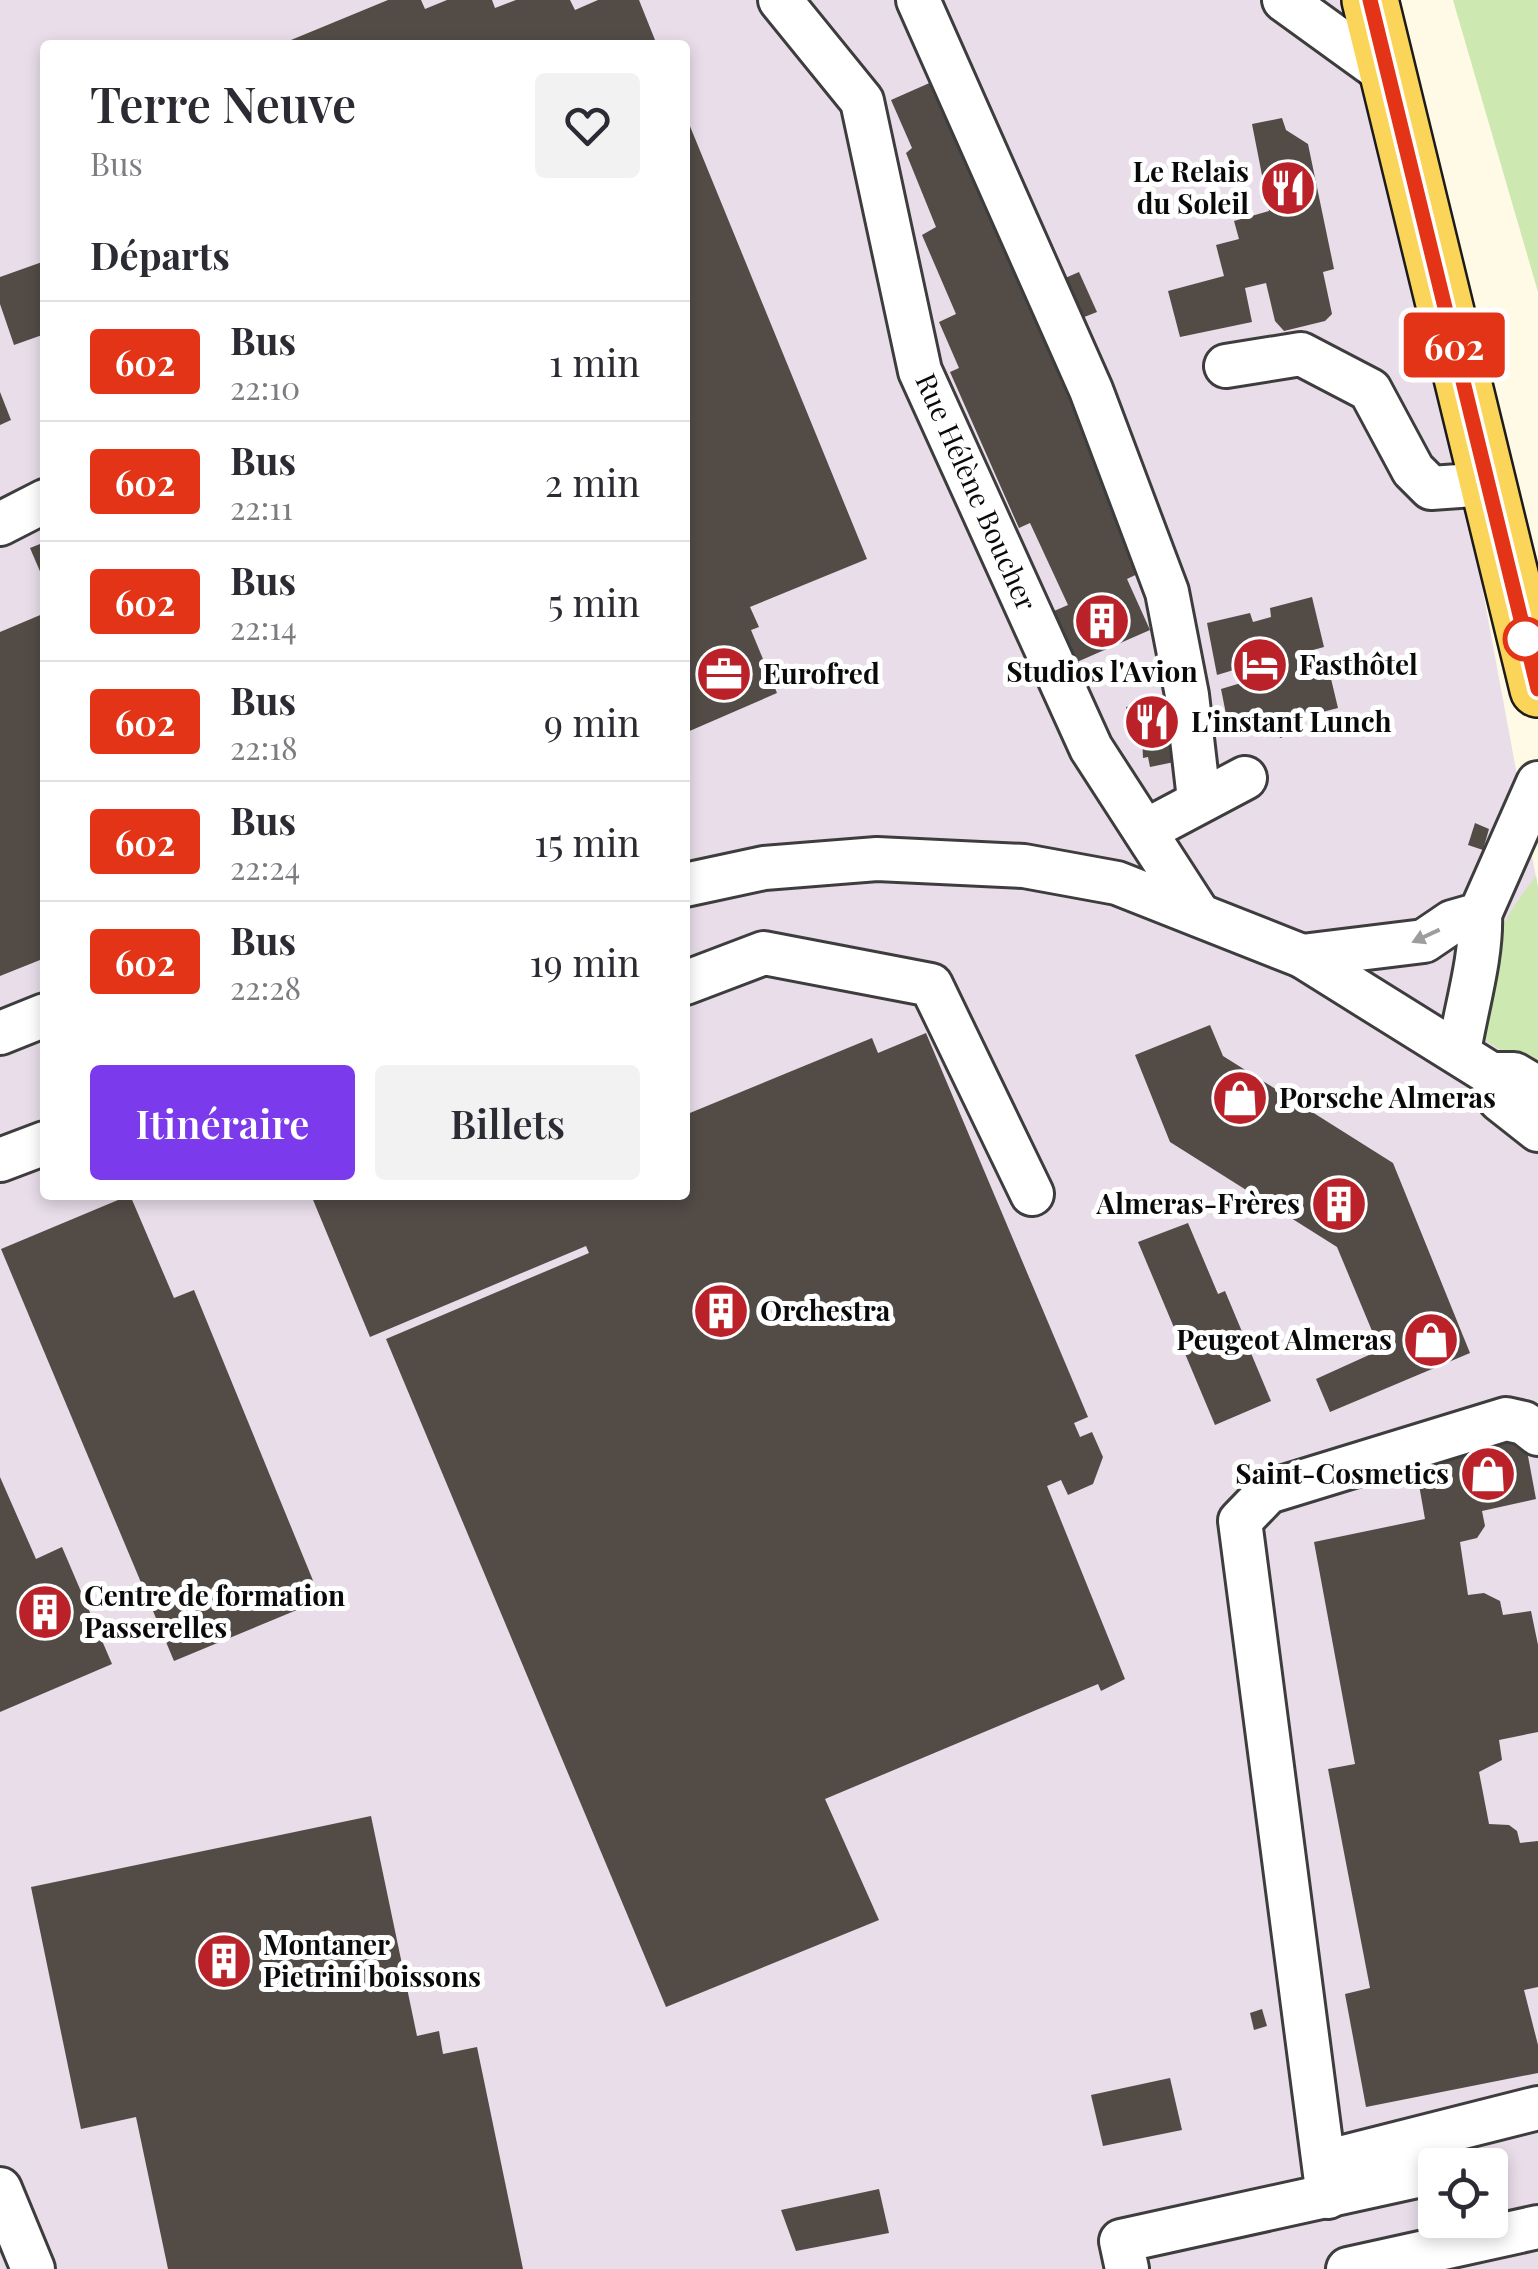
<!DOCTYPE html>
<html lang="fr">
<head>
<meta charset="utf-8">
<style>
  :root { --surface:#fff; --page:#f2f2f3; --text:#2b2b33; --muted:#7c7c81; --line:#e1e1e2; --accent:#7c3aed }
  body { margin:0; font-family:"Playfair Display",serif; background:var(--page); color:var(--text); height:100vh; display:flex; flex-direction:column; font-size:38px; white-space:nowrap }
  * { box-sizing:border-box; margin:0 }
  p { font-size:32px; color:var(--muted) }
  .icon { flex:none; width:55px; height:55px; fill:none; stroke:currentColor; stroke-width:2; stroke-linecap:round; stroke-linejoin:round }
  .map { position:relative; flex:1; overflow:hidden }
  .sheet { position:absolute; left:40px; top:40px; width:650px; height:1160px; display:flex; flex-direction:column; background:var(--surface); border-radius:10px; box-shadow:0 5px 15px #0003 }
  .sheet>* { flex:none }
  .badge { padding:0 20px; border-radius:8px; font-size:35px; line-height:65px }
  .fabs { position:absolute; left:1418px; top:2148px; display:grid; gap:20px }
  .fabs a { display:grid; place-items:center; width:90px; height:90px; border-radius:10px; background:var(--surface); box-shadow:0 5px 15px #0003; font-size:50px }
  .map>.badge { position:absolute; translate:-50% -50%; box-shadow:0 0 0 5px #fff }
  h2 { padding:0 50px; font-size:38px; line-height:90px }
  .round { display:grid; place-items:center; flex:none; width:105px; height:105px; border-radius:10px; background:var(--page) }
  .head { display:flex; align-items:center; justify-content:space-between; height:170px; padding:0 50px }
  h1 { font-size:48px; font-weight:600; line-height:75px }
  .button { display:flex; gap:20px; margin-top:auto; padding:20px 50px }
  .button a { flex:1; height:115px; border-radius:10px; background:var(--accent); color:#fff; font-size:40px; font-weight:600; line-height:115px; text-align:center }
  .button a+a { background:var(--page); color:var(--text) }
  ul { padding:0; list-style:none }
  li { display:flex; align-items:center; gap:30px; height:120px; padding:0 50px; border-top:2px solid var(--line) }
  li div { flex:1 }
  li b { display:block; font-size:38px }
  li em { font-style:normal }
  li .badge { min-width:110px; font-weight:700; text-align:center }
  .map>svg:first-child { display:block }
  .industrial { fill:#e8dde9; fill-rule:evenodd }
  .green { fill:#cee8b1 }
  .building { fill:#524b46 }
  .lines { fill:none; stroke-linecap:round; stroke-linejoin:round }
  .minor-casing { stroke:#3d3d3d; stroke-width:48 }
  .major-casing { stroke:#1b1b1b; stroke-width:60 }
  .minor { stroke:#fff; stroke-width:42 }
  .major { stroke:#fbd45a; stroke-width:55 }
  .oneway { fill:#9d9d9d }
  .line-casing { stroke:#fff; stroke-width:22 }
  .line { stroke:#e43417; stroke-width:15 }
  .stop-dot { fill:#fff; stroke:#e43417; stroke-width:5 }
  .labels { text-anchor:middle; stroke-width:10; stroke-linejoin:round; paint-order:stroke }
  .poi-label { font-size:28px; font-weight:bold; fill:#0a0a0a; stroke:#fff; text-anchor:start }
  .street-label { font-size:28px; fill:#0a0a0a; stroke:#fff }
</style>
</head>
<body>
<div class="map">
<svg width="1538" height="2269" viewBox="0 0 1538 2269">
  <rect width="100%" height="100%" fill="#fffae6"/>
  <path class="industrial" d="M0,0H1373L1538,888V2269H0ZM45,45H685V1195H45ZM1435,2165H1490V2220H1435Z"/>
  <g class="green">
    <polygon points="1453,0 1538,0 1538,292"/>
    <path d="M1536,876L1538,888V1072L1486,1041C1472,977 1497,925 1536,876Z"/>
  </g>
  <g class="building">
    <polygon points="388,0 421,0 425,9 447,0 492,0 495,8 516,0 570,0 575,10 598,0 639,0 657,45 293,45 291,40"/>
    <polygon points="934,81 1148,569 1127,579 1150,630 1077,662 1054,611 1068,605 1030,523 1019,528 950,372 959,368 939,322 956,314 922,235 936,227 906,153 912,148 891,100"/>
    <polygon points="685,114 867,559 750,607 759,627 751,630 777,693 685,733"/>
    <polygon points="1282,118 1286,130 1308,144 1334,269 1323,272 1332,314 1325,321 1284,331 1275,321 1266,283 1245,288 1252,322 1180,337 1168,291 1224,276 1216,245 1239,239 1234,221 1269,211 1252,124"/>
    <polygon points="45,261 45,334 14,345 0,304 0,277"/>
    <polygon points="1079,272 1097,312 1074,321 1056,282"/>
    <polygon points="0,392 11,420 0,425"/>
    <polygon points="45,542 45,583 30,548"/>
    <polygon points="1312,597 1324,647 1302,653 1306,668 1327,662 1338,708 1295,719 1298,732 1280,738 1274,723 1230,734 1221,689 1241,683 1237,669 1217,675 1207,623 1250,613 1253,622 1271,617 1270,608"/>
    <polygon points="45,613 45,958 0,976 0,632"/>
    <polygon points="1166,698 1184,760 1150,767 1148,757 1143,758 1142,736 1133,738 1126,707"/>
    <polygon points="1475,823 1489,829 1483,850 1468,845"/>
    <polygon points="1210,1025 1223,1056 1393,1163 1470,1353 1330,1412 1316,1379 1380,1350 1337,1247 1170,1142 1135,1055"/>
    <polygon points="926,1033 1088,1417 1074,1423 1080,1437 1092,1432 1103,1457 1093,1484 1068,1495 1061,1480 1047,1486 1125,1679 1101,1691 1098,1684 825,1799 879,1920 666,2007 386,1339 589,1253 586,1246 370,1337 311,1195 685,1195 685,1115 872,1038 878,1053"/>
    <polygon points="130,1195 174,1298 194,1290 321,1600 174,1661 1,1249"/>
    <polygon points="1188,1223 1218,1294 1225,1291 1271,1401 1215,1425 1138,1242"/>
    <polygon points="1525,1440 1536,1499 1482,1511 1485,1526 1477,1538 1460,1542 1468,1595 1484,1593 1500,1601 1503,1615 1531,1611 1538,1645 1538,1732 1499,1740 1502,1760 1479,1772 1489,1824 1509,1825 1517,1831 1520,1843 1538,1841 1538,1987 1524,1990 1538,2045 1538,2073 1366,2107 1345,1994 1370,1988 1328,1769 1355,1764 1314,1542 1425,1519 1415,1462"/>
    <polygon points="0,1477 36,1559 62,1547 112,1664 0,1712"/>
    <polygon points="371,1816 417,2036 439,2031 443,2054 477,2047 523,2269 168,2269 136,2117 81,2129 31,1887"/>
    <polygon points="1262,2009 1267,2026 1254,2030 1250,2013"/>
    <polygon points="1170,2078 1182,2130 1103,2146 1091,2095"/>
    <polygon points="879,2189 889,2233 796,2251 781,2210"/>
  </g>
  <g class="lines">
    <g class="minor-casing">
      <g id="minor">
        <polyline points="780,0 862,101 920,371 1091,748 1199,915"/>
        <polyline points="918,0 1091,390 1167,592 1187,695 1199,799"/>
        <polyline points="1284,0 1389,76"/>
        <polyline points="1226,366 1301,354 1370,390 1413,470 1431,488 1488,484"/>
        <polyline points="0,524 45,501"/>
        <polyline points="1145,831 1245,778"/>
        <polyline points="685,885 764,868 877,859 1024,866 1117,883 1302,956 1491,1074 1514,1074 1538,1088"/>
        <polyline points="1302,956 1424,941 1452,922 1480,914 1538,783"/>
        <polyline points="685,983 764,953 931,985 1032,1194"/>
        <polyline points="0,1033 45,1015"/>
        <path d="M1459,1052C1466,1008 1482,957 1480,914"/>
        <polyline points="1491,1074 1500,1100 1538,1130"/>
        <polyline points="0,1160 45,1143"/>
        <polyline points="1324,2162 1538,2108"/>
        <polyline points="0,2189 33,2269"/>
        <polyline points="1328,2197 1240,1521 1268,1492 1506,1419 1524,1423 1538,1434"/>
        <polyline points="1127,2269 1121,2241 1435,2172"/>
        <polyline points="1348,2269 1538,2227"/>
      </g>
    </g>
    <g class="major-casing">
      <polyline id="major" points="1370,0 1538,689"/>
    </g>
    <use href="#minor" class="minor"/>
    <use href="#major" class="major"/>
  </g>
  <defs><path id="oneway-solid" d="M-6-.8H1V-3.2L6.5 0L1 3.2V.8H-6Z" transform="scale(2.5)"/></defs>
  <use class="oneway" href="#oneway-solid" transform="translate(1426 936) rotate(155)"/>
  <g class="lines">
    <g class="line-casing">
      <polyline id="line" points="1370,0 1538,689"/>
    </g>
    <use href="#line" class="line"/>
  </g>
  <defs>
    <g id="restaurant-disc" transform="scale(2.875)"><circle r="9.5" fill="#ba2128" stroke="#fff"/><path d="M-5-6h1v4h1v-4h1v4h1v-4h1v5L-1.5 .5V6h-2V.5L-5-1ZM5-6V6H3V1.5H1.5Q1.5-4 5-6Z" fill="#fff"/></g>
    <g id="building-disc" transform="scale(2.875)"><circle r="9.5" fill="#ba2128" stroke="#fff"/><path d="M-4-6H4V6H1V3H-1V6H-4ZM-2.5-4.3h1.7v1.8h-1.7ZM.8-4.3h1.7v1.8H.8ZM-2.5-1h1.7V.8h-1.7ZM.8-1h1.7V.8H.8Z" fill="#fff"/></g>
    <g id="hotel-disc" transform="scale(2.875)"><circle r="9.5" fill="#ba2128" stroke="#fff"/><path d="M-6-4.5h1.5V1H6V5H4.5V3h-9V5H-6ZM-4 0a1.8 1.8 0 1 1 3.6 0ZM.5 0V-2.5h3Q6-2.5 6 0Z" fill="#fff"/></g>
    <g id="office-disc" transform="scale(2.875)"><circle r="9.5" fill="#ba2128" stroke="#fff"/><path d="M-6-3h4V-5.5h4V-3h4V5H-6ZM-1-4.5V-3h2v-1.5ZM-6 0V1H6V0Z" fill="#fff"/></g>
    <g id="shop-disc" transform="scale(2.875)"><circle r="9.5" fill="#ba2128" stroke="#fff"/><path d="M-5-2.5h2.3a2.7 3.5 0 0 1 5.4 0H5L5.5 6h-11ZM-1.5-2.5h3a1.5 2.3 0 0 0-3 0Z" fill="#fff"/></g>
  </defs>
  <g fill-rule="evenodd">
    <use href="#restaurant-disc" x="1288" y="188"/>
    <use href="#building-disc" x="1102" y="621"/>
    <use href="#hotel-disc" x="1260" y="665"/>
    <use href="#office-disc" x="724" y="674"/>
    <use href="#restaurant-disc" x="1152" y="722"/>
    <use href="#shop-disc" x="1240" y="1098"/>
    <use href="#building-disc" x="1339" y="1204"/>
    <use href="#building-disc" x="721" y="1311"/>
    <use href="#shop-disc" x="1431" y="1340"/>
    <use href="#shop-disc" x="1488" y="1474"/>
    <use href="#building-disc" x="45" y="1612"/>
    <use href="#building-disc" x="224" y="1961"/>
  </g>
  <circle class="stop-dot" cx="1525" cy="639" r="20"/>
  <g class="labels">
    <g class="poi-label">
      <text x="1249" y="182" text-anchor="end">Le Relais<tspan x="1249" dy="32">du Soleil</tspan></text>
      <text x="1299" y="675">Fasthôtel</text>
      <text x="1102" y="682" text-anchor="middle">Studios l'Avion</text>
      <text x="763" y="684">Eurofred</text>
      <text x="1191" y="732">L'instant Lunch</text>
      <text x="1279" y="1108">Porsche Almeras</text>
      <text x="1300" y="1214" text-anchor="end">Almeras-Frères</text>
      <text x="760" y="1321">Orchestra</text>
      <text x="1392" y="1350" text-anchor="end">Peugeot Almeras</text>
      <text x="1449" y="1484" text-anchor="end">Saint-Cosmetics</text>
      <text x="84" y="1606">Centre de formation<tspan x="84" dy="32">Passerelles</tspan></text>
      <text x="263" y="1955">Montaner<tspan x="263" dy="32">Pietrini boissons</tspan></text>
    </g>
    <g class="street-label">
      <text transform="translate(976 492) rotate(66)" y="10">Rue Hélène Boucher</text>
    </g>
  </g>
</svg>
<div class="fabs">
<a><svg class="icon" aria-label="locate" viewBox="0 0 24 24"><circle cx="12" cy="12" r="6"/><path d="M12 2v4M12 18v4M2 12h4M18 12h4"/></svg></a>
</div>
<b class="badge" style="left:1454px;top:345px;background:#e43417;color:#fff">602</b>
<section class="sheet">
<div class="head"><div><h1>Terre Neuve</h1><p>Bus</p></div><a class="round"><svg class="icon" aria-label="heart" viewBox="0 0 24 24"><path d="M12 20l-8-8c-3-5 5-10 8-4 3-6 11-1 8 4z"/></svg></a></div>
<h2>Départs</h2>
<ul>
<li><span class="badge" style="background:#e43417;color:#fff">602</span><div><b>Bus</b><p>22:10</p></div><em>1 min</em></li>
<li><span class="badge" style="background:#e43417;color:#fff">602</span><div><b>Bus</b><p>22:11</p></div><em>2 min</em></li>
<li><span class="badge" style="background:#e43417;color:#fff">602</span><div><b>Bus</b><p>22:14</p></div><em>5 min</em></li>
<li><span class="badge" style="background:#e43417;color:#fff">602</span><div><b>Bus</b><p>22:18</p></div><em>9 min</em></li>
<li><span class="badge" style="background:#e43417;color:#fff">602</span><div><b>Bus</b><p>22:24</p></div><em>15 min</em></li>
<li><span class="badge" style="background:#e43417;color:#fff">602</span><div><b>Bus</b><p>22:28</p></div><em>19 min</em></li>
</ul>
<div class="button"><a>Itinéraire</a><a>Billets</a></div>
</section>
</div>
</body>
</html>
